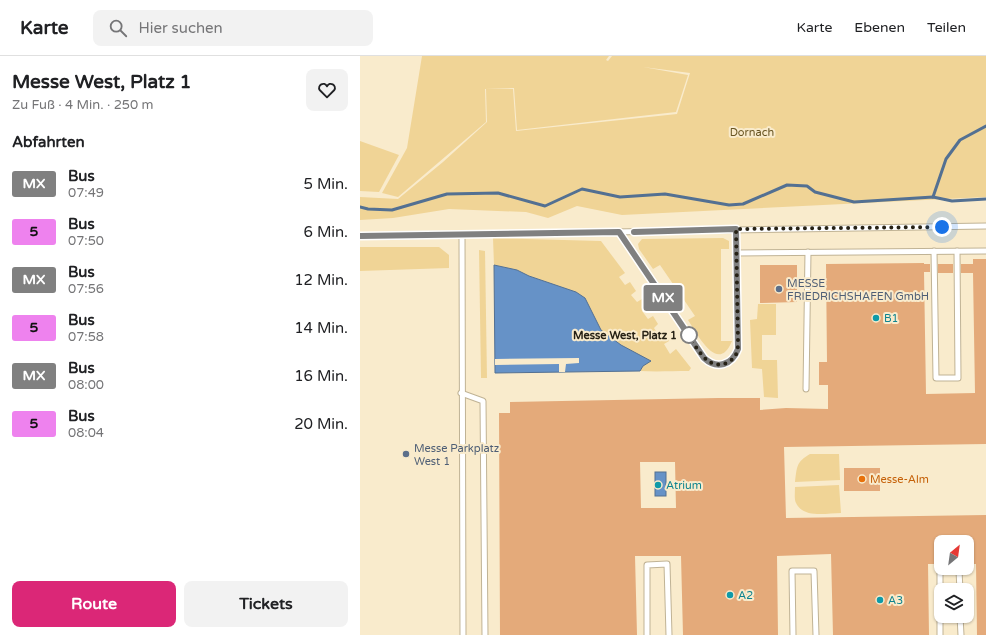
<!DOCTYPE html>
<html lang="de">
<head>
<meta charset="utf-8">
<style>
  :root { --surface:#fff; --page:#f2f2f2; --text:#202124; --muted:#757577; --line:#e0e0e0; --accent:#db2777 }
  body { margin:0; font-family:"Varela Round",sans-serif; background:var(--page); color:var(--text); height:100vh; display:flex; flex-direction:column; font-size:15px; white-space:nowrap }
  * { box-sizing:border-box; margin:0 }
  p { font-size:13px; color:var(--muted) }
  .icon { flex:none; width:22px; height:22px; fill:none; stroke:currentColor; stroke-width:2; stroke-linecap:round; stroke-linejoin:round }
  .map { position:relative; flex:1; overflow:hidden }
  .sheet { display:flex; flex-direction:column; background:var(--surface); width:360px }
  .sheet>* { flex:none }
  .badge { padding:0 8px; border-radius:3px; font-size:14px; line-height:26px }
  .needle { width:26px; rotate:29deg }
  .tools { position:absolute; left:574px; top:479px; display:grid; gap:8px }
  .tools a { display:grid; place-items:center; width:40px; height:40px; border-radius:8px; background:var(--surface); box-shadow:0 1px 3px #0004; font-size:20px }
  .you { position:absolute; width:20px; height:20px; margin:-10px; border:3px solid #fff; border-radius:50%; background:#1a73e8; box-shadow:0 0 0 6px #1a73e833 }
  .map>.badge { position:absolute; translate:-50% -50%; box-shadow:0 0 0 2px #fff }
  h2 { padding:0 12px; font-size:15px; line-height:36px }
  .round { display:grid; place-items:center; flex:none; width:42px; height:42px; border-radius:8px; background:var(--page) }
  .headline { display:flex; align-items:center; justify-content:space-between; height:68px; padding:0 12px }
  h1 { font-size:19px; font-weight:800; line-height:30px }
  .cta { display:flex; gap:8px; margin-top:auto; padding:8px 12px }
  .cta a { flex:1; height:46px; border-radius:8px; background:var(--accent); color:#fff; font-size:16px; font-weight:800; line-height:46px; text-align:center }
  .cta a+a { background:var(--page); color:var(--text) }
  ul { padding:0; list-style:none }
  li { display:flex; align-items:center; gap:12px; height:48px; padding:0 12px }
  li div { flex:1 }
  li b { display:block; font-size:15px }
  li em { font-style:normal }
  li .badge { min-width:44px; font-weight:700; text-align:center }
  header { display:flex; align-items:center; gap:24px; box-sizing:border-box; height:56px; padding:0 20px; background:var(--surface); border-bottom:1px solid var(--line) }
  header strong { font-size:19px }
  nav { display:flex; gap:22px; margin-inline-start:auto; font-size:14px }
  .search { width:280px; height:36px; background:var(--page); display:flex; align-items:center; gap:10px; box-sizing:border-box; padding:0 14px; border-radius:8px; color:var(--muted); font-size:15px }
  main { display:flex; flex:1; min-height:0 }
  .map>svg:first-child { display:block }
  .green { fill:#f0d496 }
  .water { fill:#6692c7; stroke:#537092 }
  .pier { fill:#f9ebcc }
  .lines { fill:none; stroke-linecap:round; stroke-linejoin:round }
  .stream { stroke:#537092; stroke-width:3 }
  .building { fill:#e4aa7a; fill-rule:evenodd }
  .service-casing { stroke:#c0b395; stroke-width:7 }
  .service { stroke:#fff; stroke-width:5 }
  .line-casing { stroke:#fff; stroke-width:9 }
  .line { stroke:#808080; stroke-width:6 }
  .walk { stroke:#262115; stroke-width:4; stroke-dasharray:0 7.2 }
  .service-dot { fill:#5c6f8a; stroke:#f9ebcc; stroke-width:1.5 }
  .culture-dot { fill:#0f9aa8; stroke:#f9ebcc; stroke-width:1.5 }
  .stop-dot { fill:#fff; stroke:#808080; stroke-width:2 }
  .food-dot { fill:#e8710a; stroke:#f9ebcc; stroke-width:1.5 }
  .labels { text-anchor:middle; stroke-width:4; stroke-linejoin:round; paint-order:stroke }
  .park-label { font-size:11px; fill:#685421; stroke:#f9ebcc }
  .service-label { font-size:11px; fill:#4e5e75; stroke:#f9ebcc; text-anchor:start }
  .culture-label { font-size:11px; fill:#0d838f; stroke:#f9ebcc; text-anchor:start }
  .stop-label { font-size:11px; font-weight:bold; fill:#262115; stroke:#f9ebcc; text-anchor:end }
  .food-label { font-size:11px; fill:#c56008; stroke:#f9ebcc; text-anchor:start }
</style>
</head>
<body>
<header>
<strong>Karte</strong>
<div class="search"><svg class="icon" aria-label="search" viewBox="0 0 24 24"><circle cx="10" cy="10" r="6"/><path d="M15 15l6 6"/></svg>Hier suchen</div>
<nav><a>Karte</a><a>Ebenen</a><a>Teilen</a></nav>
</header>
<main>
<section class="sheet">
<div class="headline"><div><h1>Messe West, Platz 1</h1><p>Zu Fuß · 4 Min. · 250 m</p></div><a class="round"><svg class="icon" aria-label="heart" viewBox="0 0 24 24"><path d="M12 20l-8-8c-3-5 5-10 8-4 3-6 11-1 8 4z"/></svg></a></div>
<h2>Abfahrten</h2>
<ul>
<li><span class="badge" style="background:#808080;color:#fff">MX</span><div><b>Bus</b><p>07:49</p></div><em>5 Min.</em></li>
<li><span class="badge" style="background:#ee82ee;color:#111">5</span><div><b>Bus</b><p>07:50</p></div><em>6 Min.</em></li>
<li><span class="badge" style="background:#808080;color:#fff">MX</span><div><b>Bus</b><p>07:56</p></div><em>12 Min.</em></li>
<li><span class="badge" style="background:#ee82ee;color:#111">5</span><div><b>Bus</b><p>07:58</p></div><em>14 Min.</em></li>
<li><span class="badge" style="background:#808080;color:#fff">MX</span><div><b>Bus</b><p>08:00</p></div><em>16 Min.</em></li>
<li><span class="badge" style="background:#ee82ee;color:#111">5</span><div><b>Bus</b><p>08:04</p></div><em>20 Min.</em></li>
</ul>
<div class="cta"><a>Route</a><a>Tickets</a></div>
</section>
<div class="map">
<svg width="626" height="579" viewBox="0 0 626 579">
  <rect width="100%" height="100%" fill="#f9ebcc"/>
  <g class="green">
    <polygon points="62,0 249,0 246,4 248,5 252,0 626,0 626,141 262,159 217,150 188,162 166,156 89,153 33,162 0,164 0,141 38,143 83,106 127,66 126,33 153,33 156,75 317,58 330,17 283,11 328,19 316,56 157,74 154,32 125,33 126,66 38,141 22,137 47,92"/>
    <polygon points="0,85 39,99 19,136 0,135"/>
    <path d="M133,182L241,185L265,217L259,221L265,229L270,226L276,235L271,239L277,246L282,243L288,251L282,255L288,263L293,260L298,268L294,272L299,280L305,278L309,285L304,288L310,298L316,293L331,312L329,315C312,315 297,316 280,315L283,310L290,305L261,289L241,274L225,242L216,236L169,220L157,214L134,209Z"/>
    <path d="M363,182L369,185V193H361V285H372C358,319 338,279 328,264L335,260L300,209L293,213L279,193L278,188L282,183Z"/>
    <polygon points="0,191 79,191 89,199 89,212 0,215"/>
    <polygon points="119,194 125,195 127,322 121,322"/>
    <polygon points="398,248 416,248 416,279 402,279 402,304 417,304 418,342 404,341 402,313 392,312 390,264 397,263"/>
    <path d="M450,398H479L480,424L435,426C437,411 436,406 450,398Z"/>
    <path d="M479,429L481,457C467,457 444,463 436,447C434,443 435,436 435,431Z"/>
  </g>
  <g class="water">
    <polygon points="134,209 157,214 169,220 216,236 225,242 241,274 261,289 291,305 283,310 280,315 135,317"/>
    <rect x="295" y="416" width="11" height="24"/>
  </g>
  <polygon class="pier" points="219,302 219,307 206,308 205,316 199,316 199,308 135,309 135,303"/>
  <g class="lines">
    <g class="stream">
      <polyline points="573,141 586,103 600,84 626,70"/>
      <polyline points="0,151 8,153 32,154 87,138 138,137 185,150 222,133 260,141 305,138 369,149 383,148 427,129 447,130 455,136 494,146 573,141 592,145 626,143"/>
    </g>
  </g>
  <g class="building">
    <path d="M613,203H626V388L424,391L426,462L626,459V579H617L616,508H607V486H581V508H568L569,579H473L471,498L417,500L418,579H323L321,500H275L277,579H140L139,357H150V346L358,342H400V354L426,352L468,353V329H459V306H467L466,208L564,207V208H570V216H564L566,338L615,337L613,217H601V208H613ZM280,406H315L316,452H281Z"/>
    <rect x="578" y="208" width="15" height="9"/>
    <polygon points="400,209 437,209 437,246 400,247"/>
    <rect x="484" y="412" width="36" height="23"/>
  </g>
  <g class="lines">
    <g class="service-casing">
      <g id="service">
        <path d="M259,176L344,302C357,314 372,309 378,293L376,173"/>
        <polyline points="102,178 103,579"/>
        <polyline points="0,180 626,170"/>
        <polyline points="574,195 576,322 598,322 597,195"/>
        <polyline points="377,197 626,195"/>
        <polyline points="446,333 448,196"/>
        <polyline points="101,337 123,345 125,579"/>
        <polyline points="600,560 601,579"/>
        <polyline points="287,579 287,509 307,508 309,579"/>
        <polyline points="433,579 432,515 454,515 456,579"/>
        <polyline points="580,579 580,515 599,515 600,534"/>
      </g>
    </g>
    <use href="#service" class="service"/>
  </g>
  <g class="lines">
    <g class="line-casing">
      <path id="line" d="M0,180L259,176L344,302C357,314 372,309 378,293L376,173L274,176"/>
    </g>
    <use href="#line" class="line"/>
    <path class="walk" d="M329,279C333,287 342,302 350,306C358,311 370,308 375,300C378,296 378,290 378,285L376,173L582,171"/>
  </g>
  <g class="service-dot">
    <circle cx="419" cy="233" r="4"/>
    <circle cx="46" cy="398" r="4"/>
  </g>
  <g class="culture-dot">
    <circle cx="516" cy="262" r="4"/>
    <circle cx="298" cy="429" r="4"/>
    <circle cx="370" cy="539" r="4"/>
    <circle cx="520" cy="544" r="4"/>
  </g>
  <circle class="stop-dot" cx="329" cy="279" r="8"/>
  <circle class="food-dot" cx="502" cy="423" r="4"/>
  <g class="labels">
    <g class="park-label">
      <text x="392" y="80">Dornach</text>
    </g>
    <g class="service-label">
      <text x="427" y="231">MESSE<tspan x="427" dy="13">FRIEDRICHSHAFEN GmbH</tspan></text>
      <text x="54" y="396">Messe Parkplatz<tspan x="54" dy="13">West 1</tspan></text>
    </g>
    <g class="culture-label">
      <text x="524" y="266">B1</text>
      <text x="306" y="433">Atrium</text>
      <text x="378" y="543">A2</text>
      <text x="528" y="548">A3</text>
    </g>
    <g class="stop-label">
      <text x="317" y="283">Messe West, Platz 1</text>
    </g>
    <g class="food-label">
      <text x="510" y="427">Messe-Alm</text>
    </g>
  </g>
</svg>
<div class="tools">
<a><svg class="needle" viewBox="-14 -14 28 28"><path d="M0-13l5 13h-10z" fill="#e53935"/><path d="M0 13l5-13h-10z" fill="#757577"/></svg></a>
<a><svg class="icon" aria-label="layers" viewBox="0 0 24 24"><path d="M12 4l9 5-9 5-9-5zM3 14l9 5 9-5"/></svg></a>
</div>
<div class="you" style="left:582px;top:171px"></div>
<b class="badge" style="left:303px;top:242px;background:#808080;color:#fff">MX</b>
</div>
</main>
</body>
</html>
